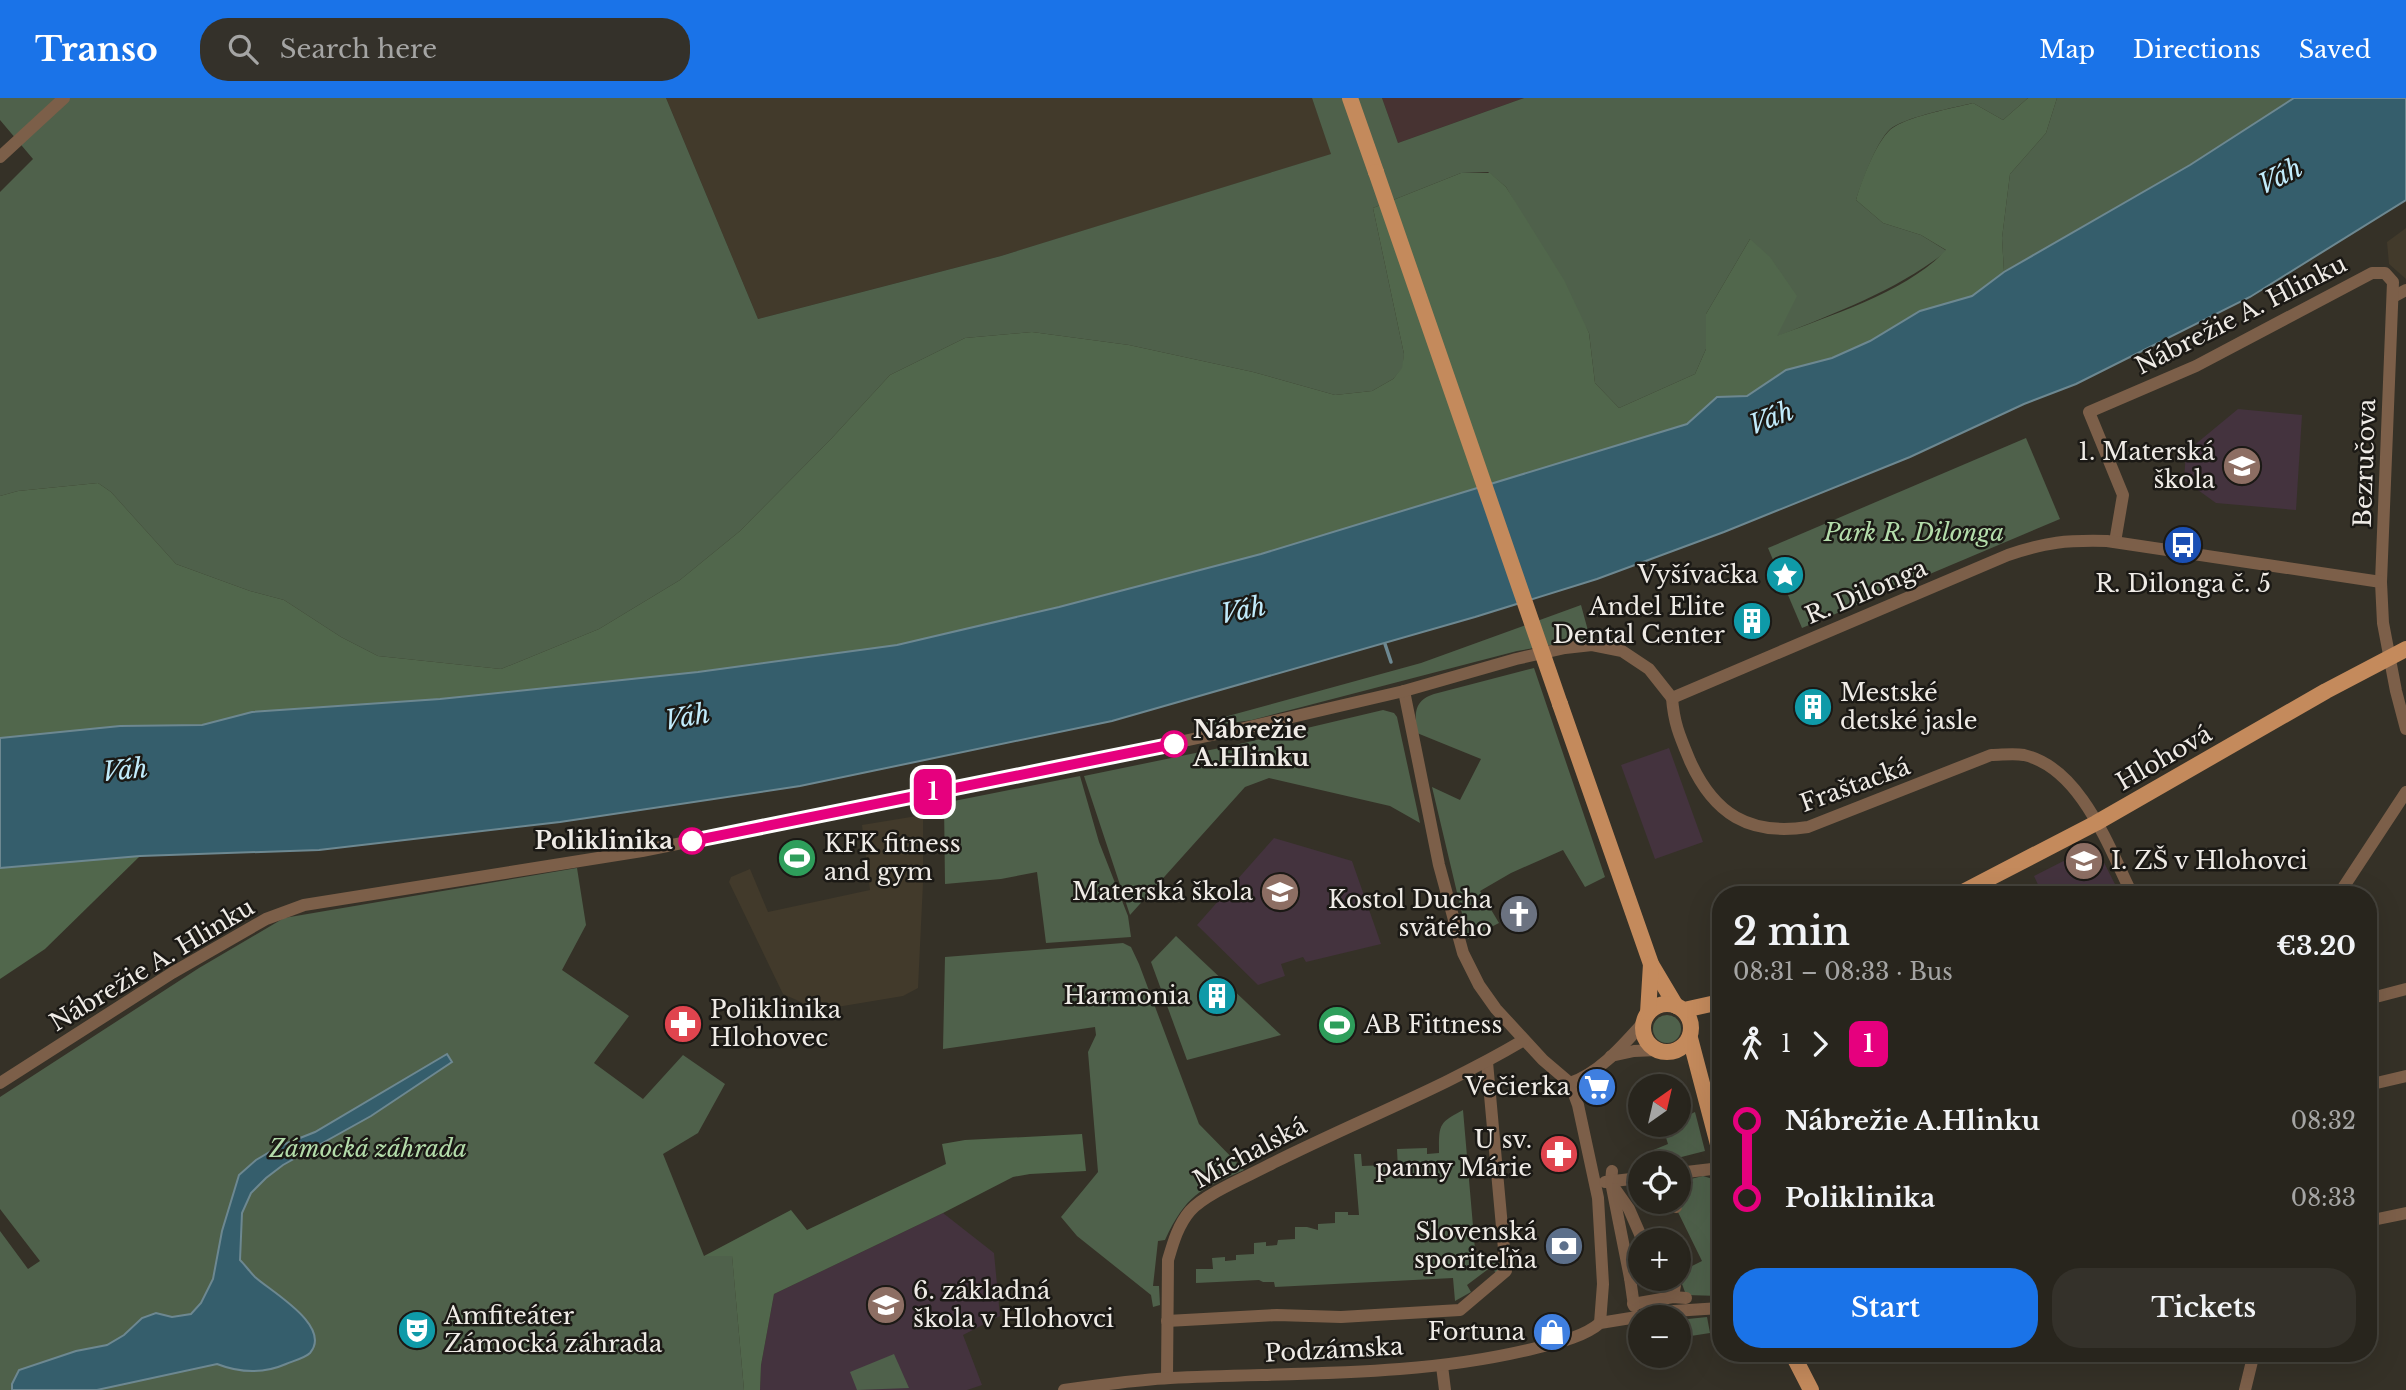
<!DOCTYPE html>
<html lang="en">
<head>
<meta charset="utf-8">
<style>
  :root { --surface:#28251d; --page:#34312a; --text:#f1f3f6; --muted:#a5a5a4; --line:#44423b; --accent:#1a73e8 }
  body { margin:0; font-family:"Libre Baskerville",serif; background:var(--page); color:var(--text); height:100vh; display:flex; flex-direction:column; font-size:26px; white-space:nowrap }
  * { box-sizing:border-box; margin:0 }
  p { font-size:23px; color:var(--muted) }
  .icon { flex:none; width:38px; height:38px; fill:none; stroke:currentColor; stroke-width:2; stroke-linecap:round; stroke-linejoin:round }
  .map { position:relative; flex:1; overflow:hidden }
  .side { position:absolute; left:1712px; top:788px; width:665px; height:476px; display:flex; flex-direction:column; background:var(--surface); border-radius:28px; box-shadow:0 7px 28px #0002,0 0 0 2px var(--line) }
  .side>* { flex:none }
  .badge { padding:0 14px; border-radius:10px; font-size:24px; line-height:46px }
  .needle { width:46px; rotate:34deg }
  .fabs { position:absolute; left:1628px; top:976px; display:grid; gap:14px }
  .fabs a { display:grid; place-items:center; width:63px; height:63px; border-radius:50%; background:var(--surface); box-shadow:0 7px 28px #0002,0 0 0 2px var(--line); font-size:35px }
  .map>.badge { position:absolute; translate:-50% -50%; box-shadow:0 0 0 4px #fff }
  .legs { display:flex; align-items:center; gap:10px; height:77px; padding:0 21px; font-size:23px }
  .legs p { margin-inline-start:auto }
  .overview { display:flex; align-items:center; justify-content:space-between; height:119px; padding:0 21px }
  h1 { font-size:38px; font-weight:600; line-height:52px }
  .button { display:flex; gap:14px; margin-top:auto; padding:14px 21px }
  .button a { flex:1; height:80px; border-radius:28px; background:var(--accent); color:#fff; font-size:28px; font-weight:600; line-height:80px; text-align:center }
  .button a+a { background:var(--page); color:var(--text) }
  ul { padding:0 21px; list-style:none }
  li { display:flex; align-items:center; gap:24px; height:77px; font-size:26px }
  li i { display:grid; place-items:center; width:10px; height:100%; margin:0 9px; background:currentColor }
  li i::after { content:''; width:18px; height:18px; margin:-9px; border:5px solid; border-radius:50%; background:var(--surface) }
  li p { margin-inline-start:auto }
  li:first-child i { background:linear-gradient(#0000 50%,currentColor 0) }
  li:last-child i { background:linear-gradient(currentColor 50%,#0000 0) }
  header { display:flex; align-items:center; gap:42px; box-sizing:border-box; height:98px; padding:0 35px; background:var(--accent); color:#fff }
  header strong { font-size:33px }
  nav { display:flex; gap:38px; margin-inline-start:auto; font-size:24px }
  .search { width:490px; height:63px; background:var(--page); display:flex; align-items:center; gap:18px; box-sizing:border-box; padding:0 24px; border-radius:28px; color:var(--muted); font-size:26px }
  .map>svg:first-child { display:block }
  .commercial { fill:#473332 }
  .built { fill:#423a2b }
  .education { fill:#44333e }
  .green { fill:#4f614b }
  .forest { fill:#51674c }
  .water { fill:#355e6c; stroke:#6d8891; stroke-width:2 }
  .lines { fill:none; stroke-linecap:round; stroke-linejoin:round }
  .stream { stroke:#6d8891; stroke-width:3.5 }
  .minor { stroke:#7c5f49; stroke-width:12 }
  .major { stroke:#c48a5c; stroke-width:16 }
  .major-bridge { stroke:#c48a5c; stroke-width:16 }
  .line-1-casing { stroke:#fff; stroke-width:16 }
  .line-1 { stroke:#e6007e; stroke-width:10 }
  .stop-1-dot { fill:#fff; stroke:#e6007e; stroke-width:3.5 }
  .labels { text-anchor:middle; stroke-width:5; stroke-linejoin:round; paint-order:stroke }
  .street-label { font-size:24px; fill:#efebe6; stroke:#1b1915 }
  .poi-label { font-size:24px; fill:#efebe6; stroke:#1b1915; text-anchor:end }
  .park-label { font-size:24px; font-style:italic; fill:#b3dcaa; stroke:#1b1915 }
  .stop-label { font-size:24px; font-weight:bold; fill:#efebe6; stroke:#1b1915; text-anchor:start }
  .water-label { font-size:26px; font-style:italic; fill:#c2ecfc; stroke:#1b1915 }
</style>
</head>
<body>
<header>
<strong>Transo</strong>
<div class="search"><svg class="icon" aria-label="search" viewBox="0 0 24 24"><circle cx="10" cy="10" r="6"/><path d="M15 15l6 6"/></svg>Search here</div>
<nav><a>Map</a><a>Directions</a><a>Saved</a></nav>
</header>
<div class="map">
<svg width="2406" height="1292" viewBox="0 0 2406 1292">
  <rect width="100%" height="100%" fill="#353127"/>
  <polygon class="commercial" points="1382,0 1524,0 1398,45"/>
  <g class="built">
    <polygon points="666,0 1312,0 1332,56 1001,158 758,221"/>
    <polygon points="2406,130 2406,181 2389,166 2387,144"/>
    <polygon points="923,717 923,785 918,890 903,898 819,912 783,896 729,784 731,779 750,771 768,814 870,792 862,727"/>
  </g>
  <g class="education">
    <polygon points="2238,311 2302,317 2296,412 2216,405 2184,382 2186,354"/>
    <polygon points="1669,650 1703,744 1655,761 1621,667"/>
    <polygon points="1274,740 1352,763 1381,846 1306,864 1303,859 1281,866 1285,878 1258,887 1197,827"/>
    <polygon points="2095,747 2120,796 2030,796 2040,791 2034,778"/>
    <polygon points="943,1115 994,1155 1000,1218 963,1237 982,1287 967,1292 760,1292 761,1267 774,1196"/>
  </g>
  <g class="green">
    <path d="M0,0H666L758,221L1001,158L1331,56L1312,0H1382L1398,45L1524,0H2028L2003,22L1973,5C1952,10 1911,18 1893,29C1878,38 1862,84 1856,102L1883,125L1921,137L1947,153C1896,193 1837,214 1776,239L1750,141L1706,216V251L1695,276L1619,310L1595,285L1589,235L1506,89L1488,74L1461,75L1373,110L1404,256L1403,270L1393,281L1372,293L1335,297L1253,274L1129,247L1032,234L965,240L890,277L831,341L740,433L680,482L599,531L501,571L378,558L341,539L284,502L250,493L176,466L111,394L98,385L18,393L0,398V94L33,61L0,22Z"/>
    <polygon points="2057,0 2294,0 2190,67 2004,174 2002,140 2010,76 2046,35"/>
    <polygon points="2026,340 2060,421 1802,530 1768,450"/>
    <polygon points="1581,507 1590,540 1517,553 1252,622 1195,630 1195,627 1421,565"/>
    <path d="M1534,570L1605,779L1585,789L1563,752L1511,775L1480,793L1499,825L1468,841L1432,689L1460,702L1481,661L1417,635C1415,616 1413,603 1434,596Z"/>
    <polygon points="1383,612 1394,615 1397,619 1420,725 1390,708 1269,680 1245,689 1130,817 1084,678 1244,645"/>
    <polygon points="1080,678 1099,744 1128,818 1131,839 1046,845 1037,774 1001,781 945,786 944,705"/>
    <polygon points="577,770 586,827 562,872 629,918 594,965 643,1001 683,957 725,986 698,1035 663,1056 704,1158 732,1157 744,1292 0,1292 0,1133 28,1171 40,1163 0,1111 0,999 199,870 284,820"/>
    <polygon points="1176,838 1281,937 1187,962 1151,864"/>
    <path d="M1123,845L1131,849L1139,866L1199,1026L1244,1072C1200,1091 1186,1097 1165,1142L1158,1143L1153,1188H1159L1160,1207L1153,1209L1151,1197L1077,1138L1061,1119L1098,1074L1088,954L1096,937L1095,929L943,951L945,859Z"/>
    <circle cx="1667" cy="931" r="14"/>
    <path d="M1463,1012L1476,1163L1499,1161L1500,1172L1496,1175L1491,1169L1467,1187L1471,1194L1455,1203L1453,1180L1275,1189L1274,1184H1263L1259,1182L1196,1185V1171H1213L1212,1160L1225,1159V1163L1236,1162V1157L1254,1156V1145L1266,1144V1148L1277,1147L1278,1142L1295,1141V1129H1307L1318,1132V1126L1335,1125V1114H1348V1117H1359L1354,1056H1361L1362,1068L1386,1067L1387,1072L1398,1071L1397,1051L1427,1050V1056L1439,1055C1439,1027 1438,1025 1463,1012Z"/>
    <polygon points="1695,1014 1705,1053 1654,1066 1651,1053 1668,1046 1663,1030 1678,1027 1678,1022"/>
    <polygon points="1703,1078 1713,1081 1720,1103 1720,1198 1686,1197 1678,1175 1702,1163 1673,1104 1678,1104 1678,1084"/>
    <polygon points="1707,1219 1710,1235 1678,1240 1678,1222"/>
    <polygon points="894,1256 909,1290 857,1292 850,1274"/>
  </g>
  <g class="forest">
    <path d="M2028,0H2057L2046,35L2010,76L2002,140L2004,174L1972,198L1920,213L1870,243L1832,260L1786,272L1747,298L1717,299L1687,326L1261,456L1059,509L897,547L698,574L440,601L252,614L202,627L120,628L0,640V398L18,393L98,385L111,394L176,466L250,493L284,502L341,539L378,558L501,571L599,531L680,482L740,433L831,341L890,277L965,240L1032,234L1129,247L1253,274L1335,297L1372,293L1393,281L1402,270L1404,256L1373,110L1461,75H1490L1506,89L1564,182L1589,235L1595,285L1619,310L1695,276L1706,251V216L1750,141L1770,159L1797,198L1777,238C1831,217 1907,194 1946,152L1921,137L1883,125L1856,102C1861,84 1878,38 1894,29C1914,17 1950,11 1973,5L2003,22Z"/>
    <polygon points="140,758 45,851 0,881 0,770"/>
    <polygon points="1082,1036 1086,1073 1030,1076 1013,1079 943,1115 774,1196 761,1267 760,1292 744,1292 732,1158 704,1158 791,1112 807,1132 946,1066 942,1046 965,1042"/>
  </g>
  <g class="water">
    <polygon points="2294,0 2406,0 2406,102 2250,199 2076,286 2024,306 1910,359 1724,434 1597,481 1475,519 1112,623 800,688 560,724 319,752 140,758 0,770 0,640 120,628 202,627 252,614 440,601 698,574 897,547 1059,509 1261,456 1687,326 1717,299 1747,298 1786,272 1832,260 1870,243 1920,213 1972,198 2004,174 2190,67"/>
    <path d="M447,956L452,964L371,1018L283,1067L266,1080L251,1095L242,1115L240,1162C245,1167 250,1174 255,1179C270,1193 333,1228 310,1255C305,1260 293,1263 286,1266C263,1276 240,1275 217,1266L97,1292H12V1286L19,1272L76,1253L107,1247L124,1237L142,1220L156,1215L172,1219L191,1216L201,1205L213,1181L222,1133L239,1077L256,1062L280,1048L315,1034Z"/>
  </g>
  <g class="lines">
    <polyline class="stream" points="1385,546 1391,564"/>
    <g class="minor">
      <polyline points="0,59 64,0"/>
      <polyline points="2393,199 2406,192"/>
      <polyline points="2115,444 2123,397 2089,314 2196,268 2372,175 2385,175 2393,184 2381,484 2383,525 2396,593 2406,631"/>
      <polyline points="1404,593 1439,767 1463,855 1479,887 1496,911 1543,962 1570,985 1578,1007 1598,1100 1603,1186 1600,1225"/>
      <path d="M1672,600C1674,626 1680,639 1690,663C1714,716 1749,738 1808,729L1991,657C2002,657 2013,655 2024,657C2081,670 2109,750 2132,796"/>
      <polyline points="2339,796 2406,694"/>
      <polyline points="2368,901 2406,891"/>
      <polyline points="1611,958 1634,953 1657,952"/>
      <path d="M0,985L172,875L266,821L304,807L642,753L1076,666L1240,631L1404,593L1516,561L1565,550L1592,547L1622,553L1649,571L1672,600L2008,457C2047,444 2066,442 2107,443L2381,484"/>
      <path d="M1570,985C1600,975 1624,946 1644,924"/>
      <polyline points="2368,987 2406,978"/>
      <polyline points="1612,1073 1611,1084 1630,1180"/>
      <polyline points="1678,1075 1712,1071"/>
      <polyline points="1605,1084 1640,1080"/>
      <polyline points="1615,1091 1629,1111 1643,1143"/>
      <polyline points="1666,1104 1676,1109"/>
      <polyline points="2368,1123 2406,1115"/>
      <polyline points="1671,1181 1675,1187 1673,1199"/>
      <polyline points="1633,1206 1673,1199 1686,1200"/>
      <polyline points="1634,1208 1630,1180 1640,1175"/>
      <polyline points="1167,1223 1277,1217 1341,1219 1460,1212 1506,1173 1487,964"/>
      <polyline points="1794,1259 1811,1255"/>
      <polyline points="1442,1268 1445,1292"/>
      <path d="M1167,1280L1168,1162C1173,1145 1178,1127 1190,1113C1206,1095 1251,1077 1273,1065C1357,1023 1445,989 1524,942"/>
      <path d="M1064,1292C1099,1287 1134,1282 1170,1280C1292,1274 1416,1280 1536,1250C1556,1245 1584,1239 1600,1225L1674,1213L1720,1210"/>
      <polyline points="2245,1292 2254,1255"/>
    </g>
    <g class="major">
      <polyline points="1350,0 1376,74"/>
      <polyline points="1560,606 1651,866 1676,908"/>
      <polyline points="1959,796 2096,725 2326,593 2406,551"/>
      <circle cx="1667" cy="930" r="24"/>
      <polyline points="1684,912 1720,904"/>
      <polyline points="1648,915 1651,866"/>
      <polyline points="1690,940 1720,1054"/>
      <polyline points="1792,1255 1811,1292"/>
    </g>
    <polyline class="major-bridge" points="1376,74 1560,606"/>
  </g>
  <g class="lines">
    <g class="line-1-casing">
      <polyline id="line-1" points="692,743 1174,646"/>
    </g>
    <use href="#line-1" class="line-1"/>
  </g>
  <defs>
    <g id="school-disc" transform="scale(2.0125)"><circle r="9.5" fill="#8d6e63" stroke="#1b1915"/><path d="M0-5L7-2L0 1L-7-2ZM-4 1L0 2.5L4 1V4Q0 6-4 4Z" fill="#fff"/></g>
    <g id="bus-disc" transform="scale(2.0125)"><circle r="9.5" fill="#1a4fb4" stroke="#1b1915"/><path d="M-5-6H5V4H4V6H2V4H-2V6H-4V4H-5ZM-3.5-4V0h7V-4ZM-3.5 1.2v1.5H-2V1.2ZM2 1.2v1.5H3.5V1.2Z" fill="#fff"/></g>
    <g id="sight-disc" transform="scale(2.0125)"><circle r="9.5" fill="#0f9aa8" stroke="#1b1915"/><path d="M0-6L1.8-2.2L6-1.7L2.9 1.2L3.7 5.4L0 3.3L-3.7 5.4L-2.9 1.2L-6-1.7L-1.8-2.2Z" fill="#fff"/></g>
    <g id="building-disc" transform="scale(2.0125)"><circle r="9.5" fill="#0f9aa8" stroke="#1b1915"/><path d="M-4-6H4V6H1V3H-1V6H-4ZM-2.5-4.3h1.7v1.8h-1.7ZM.8-4.3h1.7v1.8H.8ZM-2.5-1h1.7V.8h-1.7ZM.8-1h1.7V.8H.8Z" fill="#fff"/></g>
    <g id="stadium-disc" transform="scale(2.0125)"><circle r="9.5" fill="#2e9e5b" stroke="#1b1915"/><path d="M0-5a6.5 5 0 1 0 0 10a6.5 5 0 1 0 0-10ZM-3.5-1.8h7v3.6h-7Z" fill="#fff"/></g>
    <g id="church-disc" transform="scale(2.0125)"><circle r="9.5" fill="#6b7280" stroke="#1b1915"/><path d="M-1.2-6h2.4v3.5h3.3v2.4h-3.3V6h-2.4V-.1h-3.3v-2.4h3.3Z" fill="#fff"/></g>
    <g id="pharmacy-disc" transform="scale(2.0125)"><circle r="9.5" fill="#e0444e" stroke="#1b1915"/><path d="M-2-6h4v4h4v4h-4v4h-4v-4h-4v-4h4Z" fill="#fff"/></g>
    <g id="supermarket-disc" transform="scale(2.0125)"><circle r="9.5" fill="#3f7fe0" stroke="#1b1915"/><path d="M-6-5.5h2.5l.6 2H6L4.5 2H-2.5L-4.4-4H-6ZM-1.5 3.2a1.3 1.3 0 1 0 .1 0ZM3 3.2a1.3 1.3 0 1 0 .1 0Z" fill="#fff"/></g>
    <g id="bank-disc" transform="scale(2.0125)"><circle r="9.5" fill="#5c6f8a" stroke="#1b1915"/><path d="M-6-4H6V4H-6ZM0-2.3a2.3 2.3 0 1 0 0 4.6a2.3 2.3 0 1 0 0-4.6Z" fill="#fff"/></g>
    <g id="theatre-disc" transform="scale(2.0125)"><circle r="9.5" fill="#0f9aa8" stroke="#1b1915"/><path d="M-5-5.5Q0-4 5-5.5V0Q5 5 0 6Q-5 5-5 0ZM-3.3-2.5H-1v1.5H-3.3ZM1-2.5H3.3v1.5H1ZM-2.8 1Q0 5.5 2.8 1Z" fill="#fff"/></g>
    <g id="shop-disc" transform="scale(2.0125)"><circle r="9.5" fill="#3f7fe0" stroke="#1b1915"/><path d="M-5-2.5h2.3a2.7 3.5 0 0 1 5.4 0H5L5.5 6h-11ZM-1.5-2.5h3a1.5 2.3 0 0 0-3 0Z" fill="#fff"/></g>
  </defs>
  <g fill-rule="evenodd">
    <use href="#school-disc" x="2242" y="368"/>
    <use href="#bus-disc" x="2183" y="447"/>
    <use href="#sight-disc" x="1785" y="477"/>
    <use href="#building-disc" x="1752" y="523"/>
    <use href="#building-disc" x="1813" y="609"/>
    <use href="#stadium-disc" x="797" y="760"/>
    <use href="#school-disc" x="2084" y="763"/>
    <use href="#school-disc" x="1280" y="794"/>
    <use href="#church-disc" x="1519" y="816"/>
    <use href="#building-disc" x="1217" y="898"/>
    <use href="#pharmacy-disc" x="683" y="926"/>
    <use href="#stadium-disc" x="1337" y="927"/>
    <use href="#supermarket-disc" x="1597" y="989"/>
    <use href="#pharmacy-disc" x="1559" y="1056"/>
    <use href="#bank-disc" x="1564" y="1148"/>
    <use href="#school-disc" x="886" y="1207"/>
    <use href="#theatre-disc" x="417" y="1232"/>
    <use href="#shop-disc" x="1552" y="1234"/>
  </g>
  <g class="stop-1-dot">
    <circle cx="1174" cy="646" r="12"/>
    <circle cx="692" cy="743" r="12"/>
  </g>
  <g class="labels">
    <g class="street-label">
      <text transform="translate(2241 217) rotate(-27)" y="8">Nábrežie A. Hlinku</text>
      <text transform="translate(2365 365) rotate(-88)" y="8">Bezručova</text>
      <text transform="translate(1866 494) rotate(-23)" y="8">R. Dilonga</text>
      <text transform="translate(2164 660) rotate(-30)" y="8">Hlohová</text>
      <text transform="translate(1855 687) rotate(-20)" y="8">Fraštacká</text>
      <text transform="translate(152 867) rotate(-31)" y="8">Nábrežie A. Hlinku</text>
      <text transform="translate(1250 1055) rotate(-28)" y="8">Michalská</text>
      <text transform="translate(1334 1252) rotate(-3)" y="8">Podzámska</text>
    </g>
    <g class="poi-label">
      <text x="2215" y="362">1. Materská<tspan x="2215" dy="28">škola</tspan></text>
      <text x="1758" y="485">Vyšívačka</text>
      <text x="2183" y="494" text-anchor="middle">R. Dilonga č. 5</text>
      <text x="1725" y="517">Andel Elite<tspan x="1725" dy="28">Dental Center</tspan></text>
      <text x="1840" y="603" text-anchor="start">Mestské<tspan x="1840" dy="28">detské jasle</tspan></text>
      <text x="824" y="754" text-anchor="start">KFK fitness<tspan x="824" dy="28">and gym</tspan></text>
      <text x="2111" y="771" text-anchor="start">I. ZŠ v Hlohovci</text>
      <text x="1253" y="802">Materská škola</text>
      <text x="1492" y="810">Kostol Ducha<tspan x="1492" dy="28">svätého</tspan></text>
      <text x="1190" y="906">Harmonia</text>
      <text x="710" y="920" text-anchor="start">Poliklinika<tspan x="710" dy="28">Hlohovec</tspan></text>
      <text x="1364" y="935" text-anchor="start">AB Fittness</text>
      <text x="1570" y="997">Večierka</text>
      <text x="1532" y="1050">U sv.<tspan x="1532" dy="28">panny Márie</tspan></text>
      <text x="1537" y="1142">Slovenská<tspan x="1537" dy="28">sporiteľňa</tspan></text>
      <text x="913" y="1201" text-anchor="start">6. základná<tspan x="913" dy="28">škola v Hlohovci</tspan></text>
      <text x="444" y="1226" text-anchor="start">Amfiteáter<tspan x="444" dy="28">Zámocká záhrada</tspan></text>
      <text x="1525" y="1242">Fortuna</text>
    </g>
    <g class="park-label">
      <text x="1914" y="443">Park R. Dilonga</text>
      <text x="368" y="1059">Zámocká záhrada</text>
    </g>
    <g class="stop-label">
      <text x="1193" y="640">Nábrežie<tspan x="1193" dy="28">A.Hlinku</tspan></text>
      <text x="673" y="751" text-anchor="end">Poliklinika</text>
    </g>
    <g class="water-label">
      <text transform="translate(2280 78) rotate(-27)" y="9">Váh</text>
      <text transform="translate(1771 320) rotate(-21)" y="9">Váh</text>
      <text transform="translate(1243 512) rotate(-11)" y="9">Váh</text>
      <text transform="translate(687 619) rotate(-10)" y="9">Váh</text>
      <text transform="translate(125 672) rotate(-5)" y="9">Váh</text>
    </g>
  </g>
</svg>
<div class="fabs">
<a><svg class="needle" viewBox="-14 -14 28 28"><path d="M0-13l5 13h-10z" fill="#e53935"/><path d="M0 13l5-13h-10z" fill="#a5a5a4"/></svg></a>
<a><svg class="icon" aria-label="locate" viewBox="0 0 24 24"><circle cx="12" cy="12" r="6"/><path d="M12 2v4M12 18v4M2 12h4M18 12h4"/></svg></a>
<a>+</a>
<a>−</a>
</div>
<b class="badge" style="left:933px;top:694px;background:#e6007e;color:#fff">1</b>
<section class="side">
<div class="overview"><div><h1>2 min</h1><p>08:31 – 08:33 · Bus</p></div><b>€3.20</b></div>
<div class="legs"><svg class="icon" aria-label="walk" viewBox="0 0 24 24"><circle cx="13" cy="4" r="2"/><path d="M13 8l-2 6 4 7M11 14l-3 7M7 12l3-4h3l4 4"/></svg>1<svg class="icon" aria-label="forward" viewBox="0 0 24 24"><path d="M9 5l7 7-7 7"/></svg><b class="badge" style="background:#e6007e;color:#fff">1</b></div>
<ul>
<li><i style="color:#e6007e"></i><b>Nábrežie A.Hlinku</b><p>08:32</p></li>
<li><i style="color:#e6007e"></i><b>Poliklinika</b><p>08:33</p></li>
</ul>
<div class="button"><a>Start</a><a>Tickets</a></div>
</section>
</div>
</body>
</html>
